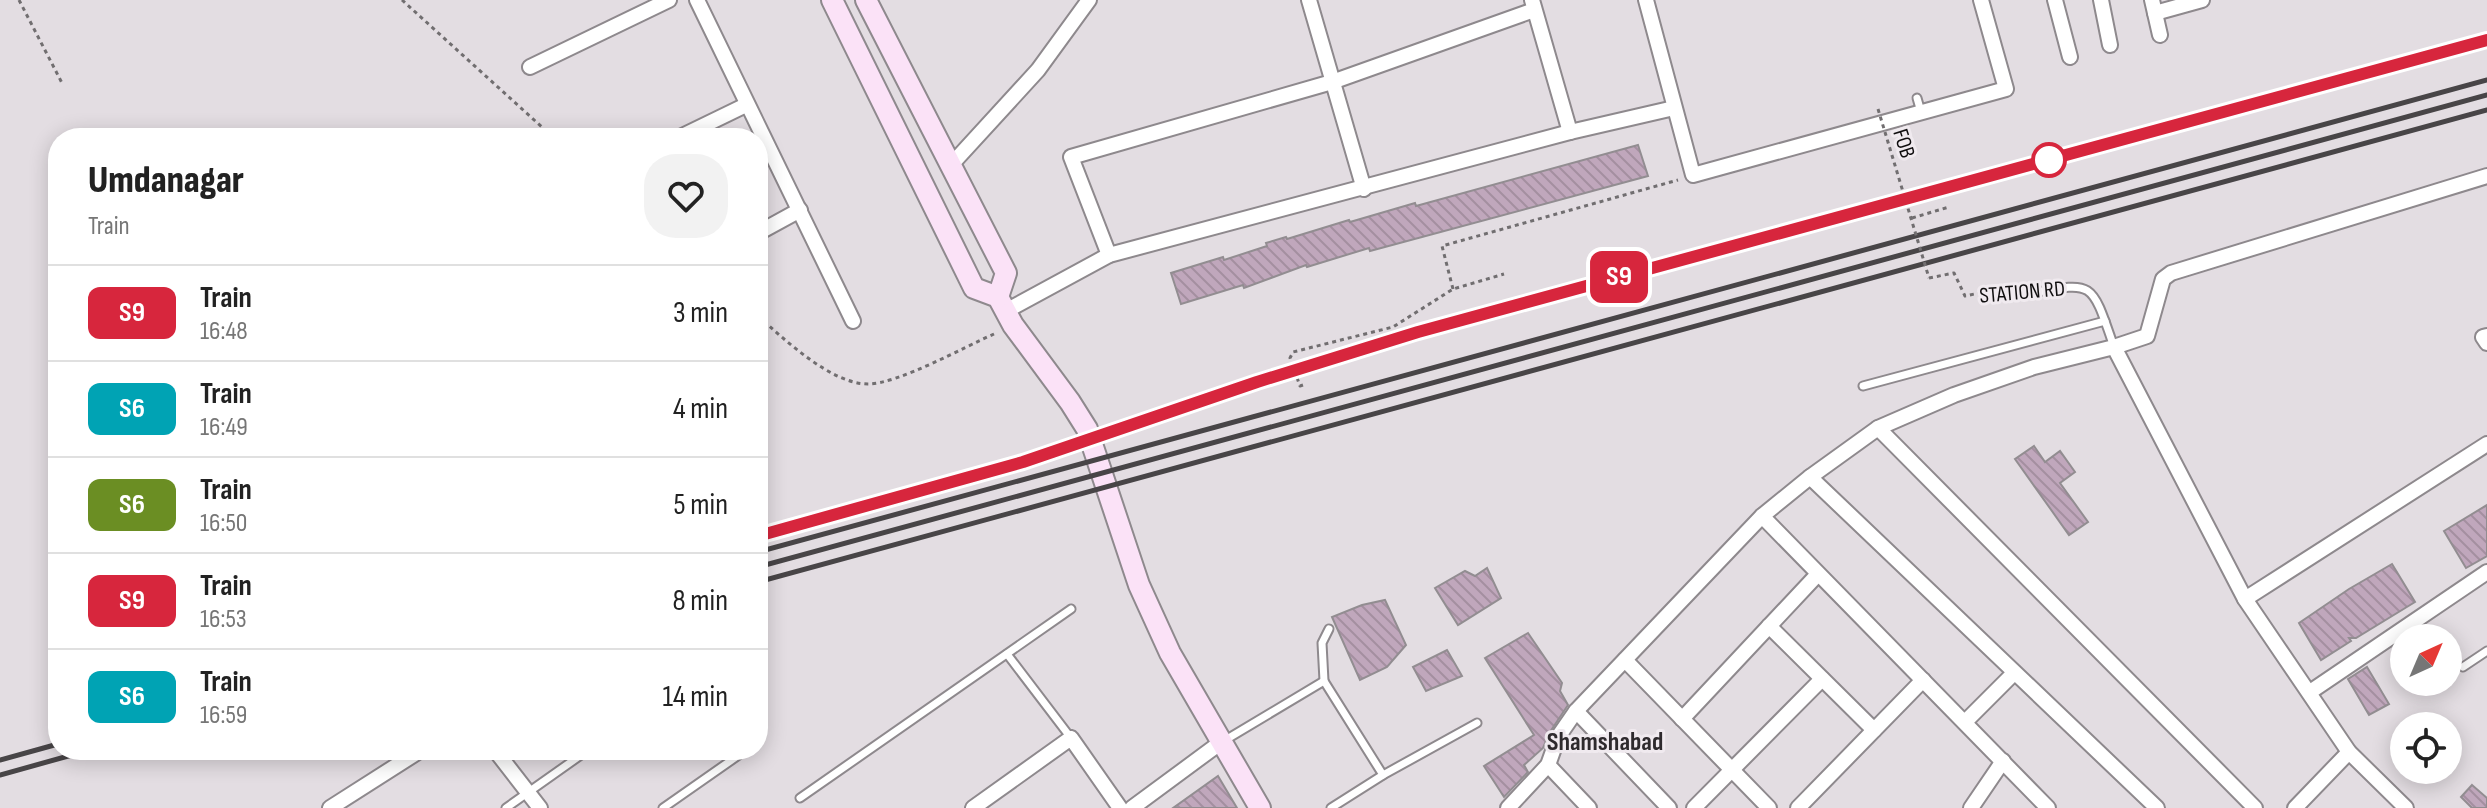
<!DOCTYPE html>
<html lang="en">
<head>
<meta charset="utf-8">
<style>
  :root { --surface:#fff; --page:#f2f2f2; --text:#222; --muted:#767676; --line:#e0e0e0 }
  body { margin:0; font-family:"Sofia Sans Condensed",sans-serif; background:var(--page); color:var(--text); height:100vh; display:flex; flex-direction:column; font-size:30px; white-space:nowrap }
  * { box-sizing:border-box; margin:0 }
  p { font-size:26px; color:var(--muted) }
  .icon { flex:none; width:44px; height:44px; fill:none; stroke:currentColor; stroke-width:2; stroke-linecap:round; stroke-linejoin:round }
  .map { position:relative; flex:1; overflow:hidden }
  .sheet { position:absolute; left:48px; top:128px; width:720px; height:632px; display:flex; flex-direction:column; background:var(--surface); border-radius:32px; box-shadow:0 4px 20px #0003 }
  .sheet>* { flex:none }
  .badge { padding:0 16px; border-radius:12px; font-size:28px; line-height:52px }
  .needle { width:52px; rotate:44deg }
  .controls { position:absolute; left:2390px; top:624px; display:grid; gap:16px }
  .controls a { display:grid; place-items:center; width:72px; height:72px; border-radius:50%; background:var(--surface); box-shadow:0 4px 20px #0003; font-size:40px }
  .map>.badge { position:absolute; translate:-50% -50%; box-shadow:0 0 0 4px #fff }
  .round { display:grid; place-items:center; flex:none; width:84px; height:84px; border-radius:32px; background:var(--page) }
  .summary { display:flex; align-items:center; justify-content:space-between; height:136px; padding:0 40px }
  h1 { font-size:38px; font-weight:800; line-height:60px }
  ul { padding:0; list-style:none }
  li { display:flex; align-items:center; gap:24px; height:96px; padding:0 40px; border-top:2px solid var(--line) }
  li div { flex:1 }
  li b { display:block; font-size:30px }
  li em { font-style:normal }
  li .badge { min-width:88px; font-weight:700; text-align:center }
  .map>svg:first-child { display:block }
  .building { fill:url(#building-back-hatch); stroke:#928d91; stroke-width:2 }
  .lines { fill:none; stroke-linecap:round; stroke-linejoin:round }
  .lane-casing { stroke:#8e898d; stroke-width:11 }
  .street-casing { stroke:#8e898d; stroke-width:18 }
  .secondary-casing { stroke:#8e898d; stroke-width:24 }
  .path { stroke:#716e70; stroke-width:3; stroke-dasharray:4 4; stroke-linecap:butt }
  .lane { stroke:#fff; stroke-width:7 }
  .street { stroke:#fff; stroke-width:14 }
  .secondary { stroke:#fbe2f7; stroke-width:20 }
  .rail { stroke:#484547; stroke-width:5 }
  .path-bridge { stroke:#716e70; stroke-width:3; stroke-dasharray:4 4; stroke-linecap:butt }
  .line-casing { stroke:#fff; stroke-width:18 }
  .line { stroke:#d7263d; stroke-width:12 }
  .stop-dot { fill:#fff; stroke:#d7263d; stroke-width:4 }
  .labels { text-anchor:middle; stroke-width:6; stroke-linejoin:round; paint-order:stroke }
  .street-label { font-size:22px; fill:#100e0f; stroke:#f0eaef }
  .quarter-label { font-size:26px; font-weight:bold; fill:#2e2a2d; stroke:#f0eaef }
</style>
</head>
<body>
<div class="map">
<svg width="2487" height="808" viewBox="0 0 2487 808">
  <defs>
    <pattern id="building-back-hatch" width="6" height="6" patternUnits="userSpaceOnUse" patternTransform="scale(2)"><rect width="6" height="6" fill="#c0a7bc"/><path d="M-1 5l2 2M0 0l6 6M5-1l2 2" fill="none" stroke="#a48fa0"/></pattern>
  </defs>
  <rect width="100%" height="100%" fill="#e3dde2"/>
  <g class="building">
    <polygon points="1638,145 1648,176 1370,251 1369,248 1307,267 1306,265 1244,288 1243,285 1181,304 1171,273 1223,257 1224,260 1267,246 1266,243 1286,237 1287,239 1349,220 1350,222 1415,203 1416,206"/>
    <polygon points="2034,446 2045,462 2060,451 2075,472 2060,483 2088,522 2069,535 2015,459"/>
    <polygon points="2487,505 2487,556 2466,568 2444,531"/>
    <polygon points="2392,564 2415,602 2356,638 2349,638 2351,641 2321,660 2299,623 2349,589"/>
    <polygon points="1487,568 1501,598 1458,625 1435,588 1465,571 1475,576"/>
    <polygon points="1385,600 1406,645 1387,667 1360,680 1332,617 1362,605"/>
    <polygon points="1528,633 1562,683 1560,691 1568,705 1550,732 1543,748 1524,765 1528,772 1504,797 1484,766 1534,735 1485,658"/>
    <polygon points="1447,650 1462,676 1426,691 1413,667"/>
    <polygon points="2367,667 2389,704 2369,715 2348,679"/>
    <polygon points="1218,776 1237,808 1173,808"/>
    <polygon points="2472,785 2487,798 2487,808 2472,808 2461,797"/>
  </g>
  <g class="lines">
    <g class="lane-casing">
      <g id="lane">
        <polyline points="1917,98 1921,112"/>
        <path d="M2022,295C2094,282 2090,277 2114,347"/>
        <polyline points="1863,386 2105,321"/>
        <polyline points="1007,654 1071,738"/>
        <polyline points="2463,667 2487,651"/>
        <polyline points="1324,681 1322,643 1329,629"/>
        <polyline points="1222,742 1324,681 1383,775 1331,808"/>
        <polyline points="1383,775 1477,723"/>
        <polyline points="800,798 1071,609"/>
        <polyline points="506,808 588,750"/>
        <polyline points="663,808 746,750"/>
      </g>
    </g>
    <g class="street-casing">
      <g id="street">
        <polyline points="697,0 853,321"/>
        <polyline points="1309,0 1364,189"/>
        <polyline points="1532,0 1570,132"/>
        <polyline points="1646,0 1693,175 2006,89 1981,0"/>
        <polyline points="2055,0 2070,57"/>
        <polyline points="2101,0 2110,45"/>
        <polyline points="2152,0 2160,35"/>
        <polyline points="2155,13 2202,0"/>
        <polyline points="530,67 669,0"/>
        <polyline points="678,138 746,105"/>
        <polyline points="951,165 1038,70 1089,0"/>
        <polyline points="758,233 800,210"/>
        <polyline points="1109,255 1071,157 1332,82 1534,10"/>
        <polyline points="1006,311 1109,255 1570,132 1674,108"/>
        <polyline points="2487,336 2483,337 2487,343"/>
        <polyline points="1878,428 2255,808"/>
        <polyline points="1810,477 2157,808"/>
        <polyline points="1762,516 2048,808"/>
        <polyline points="2245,599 2487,444"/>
        <polyline points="1769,626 1874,730"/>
        <polyline points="1625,660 1769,808"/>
        <polyline points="2310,692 2487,572"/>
        <polyline points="1576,711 1669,808"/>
        <polyline points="1682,719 1818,574"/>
        <polyline points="1965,722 2014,673"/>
        <polyline points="495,750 540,808"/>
        <polyline points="1548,765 1589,808"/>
        <polyline points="330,808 421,750"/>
        <polyline points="973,808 1071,738 1120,808"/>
        <polyline points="1132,808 1220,743"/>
        <polyline points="1508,808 1548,765 1558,737 1576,711 1762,516 1810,477 1878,428 1954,395 2034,367 2114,347"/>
        <polyline points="1694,808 1822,679"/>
        <polyline points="1798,808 1923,680"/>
        <polyline points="1971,808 2003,761"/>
        <polyline points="2295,808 2349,752"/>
        <polyline points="2406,808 2349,752 2245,599 2114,347 2147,336 2163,279 2171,273 2487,176"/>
      </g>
    </g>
    <g class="secondary-casing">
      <g id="secondary">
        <polyline points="832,0 974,288 998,297 1013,325 1070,402 1087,429 1139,585 1170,653 1260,808"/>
        <polyline points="866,0 1006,273 998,297"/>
      </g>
    </g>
    <g class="path">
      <polyline points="19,0 62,83"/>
      <polyline points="402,0 554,138"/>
      <polyline points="1912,218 1949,207"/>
      <polyline points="1929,278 1954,273 1965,296 2003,288 2009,292"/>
      <polyline points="1453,289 1442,246 1678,180"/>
      <path d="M758,316C784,339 831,384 868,384C898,384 964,347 994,334"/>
      <polyline points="1303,385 1300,386 1290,358 1293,352 1393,327 1453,289 1504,274"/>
    </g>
    <use href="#lane" class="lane"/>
    <use href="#street" class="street"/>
    <use href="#secondary" class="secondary"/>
    <g class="rail">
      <polyline points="758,536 1023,462 1257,382 1418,332 2487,40"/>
      <polyline points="758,552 2487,80"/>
      <polyline points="758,567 2487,95"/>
      <polyline points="758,582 2487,110"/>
      <polyline points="0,760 58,744"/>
      <polyline points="0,775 90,750"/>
    </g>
    <polyline class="path-bridge" points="1878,109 1929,278"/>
  </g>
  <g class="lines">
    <g class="line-casing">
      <polyline id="line" points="758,536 1023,462 1257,382 1418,332 2487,40"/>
    </g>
    <use href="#line" class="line"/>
  </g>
  <circle class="stop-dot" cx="2049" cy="160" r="16"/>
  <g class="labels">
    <g class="street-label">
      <text transform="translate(1905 143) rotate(72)" y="8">FOB</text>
      <text transform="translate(2022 291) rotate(-5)" y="8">STATION RD</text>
    </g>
    <g class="quarter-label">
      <text x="1605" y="750">Shamshabad</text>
    </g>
  </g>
</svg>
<div class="controls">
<a><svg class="needle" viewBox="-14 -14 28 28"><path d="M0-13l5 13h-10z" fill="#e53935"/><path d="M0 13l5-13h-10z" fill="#767676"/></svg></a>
<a><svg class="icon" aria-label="locate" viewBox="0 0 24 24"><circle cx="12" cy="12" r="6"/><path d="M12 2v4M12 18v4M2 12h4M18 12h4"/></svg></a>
</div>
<b class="badge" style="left:1619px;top:277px;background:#d7263d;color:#fff">S9</b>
<section class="sheet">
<div class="summary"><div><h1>Umdanagar</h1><p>Train</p></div><a class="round"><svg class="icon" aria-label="heart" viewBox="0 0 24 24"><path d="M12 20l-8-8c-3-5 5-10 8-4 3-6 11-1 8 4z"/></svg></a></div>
<ul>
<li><span class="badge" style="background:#d7263d;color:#fff">S9</span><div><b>Train</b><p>16:48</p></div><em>3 min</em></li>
<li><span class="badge" style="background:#00a3b4;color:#fff">S6</span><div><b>Train</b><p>16:49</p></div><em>4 min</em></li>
<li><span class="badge" style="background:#6b8e23;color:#fff">S6</span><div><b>Train</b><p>16:50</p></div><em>5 min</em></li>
<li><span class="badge" style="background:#d7263d;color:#fff">S9</span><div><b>Train</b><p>16:53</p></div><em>8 min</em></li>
<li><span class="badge" style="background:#00a3b4;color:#fff">S6</span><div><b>Train</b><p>16:59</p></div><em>14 min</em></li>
</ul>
</section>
</div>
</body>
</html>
